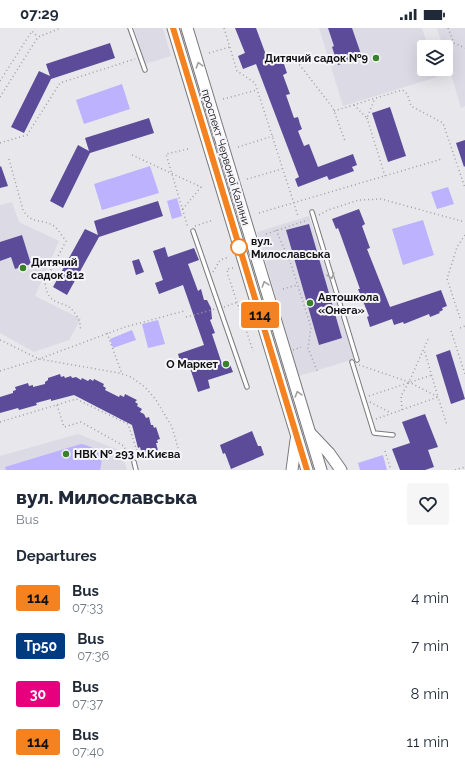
<!DOCTYPE html>
<html lang="en">
<head>
<meta charset="utf-8">
<style>
  :root { --surface:#fff; --page:#f6f6f7; --text:#1f2937; --muted:#747a83 }
  body { margin:0; font-family:Raleway,sans-serif; background:var(--page); color:var(--text); height:100vh; display:flex; flex-direction:column; font-size:15px; white-space:nowrap }
  * { box-sizing:border-box; margin:0 }
  p { font-size:13px; color:var(--muted) }
  .icon { flex:none; width:22px; height:22px; fill:none; stroke:currentColor; stroke-width:2; stroke-linecap:round; stroke-linejoin:round }
  .map { position:relative; height:442px; overflow:hidden }
  .side { display:flex; flex-direction:column; background:var(--surface); flex:1 }
  .side>* { flex:none }
  .badge { padding:0 8px; border-radius:3px; font-size:14px; line-height:26px }
  .buttons { position:absolute; left:417px; top:12px; display:grid; gap:8px }
  .buttons a { display:grid; place-items:center; width:36px; height:36px; border-radius:4px; background:var(--surface); box-shadow:0 4px 16px #0002; font-size:20px }
  .map>.badge { position:absolute; translate:-50% -50%; box-shadow:0 0 0 2px #fff }
  h2 { padding:0 16px; font-size:15px; line-height:36px }
  .round { display:grid; place-items:center; flex:none; width:42px; height:42px; border-radius:4px; background:var(--page) }
  .overview { display:flex; align-items:center; justify-content:space-between; height:68px; padding:0 16px }
  h1 { font-size:19px; font-weight:800; line-height:30px }
  ul { padding:0; list-style:none }
  li { display:flex; align-items:center; gap:12px; height:48px; padding:0 16px }
  li div { flex:1 }
  li b { display:block; font-size:15px }
  li em { font-style:normal }
  li .badge { min-width:44px; font-weight:700; text-align:center }
  .status { display:flex; justify-content:space-between; align-items:center; height:28px; padding:0 20px; background:var(--surface); direction:ltr }
  .status svg { height:11px; fill:currentColor }
  .map>svg:first-child { display:block }
  .built { fill:#dbdae5 }
  .green { fill:#bcb2fe }
  .building { fill:#5b4b99 }
  .lines { fill:none; stroke-linecap:round; stroke-linejoin:round }
  .service-casing { stroke:#79797d; stroke-width:5.5 }
  .secondary-casing { stroke:#79797d; stroke-width:13 }
  .path { stroke:#a0a0a3; stroke-width:1.5; stroke-dasharray:1 3; stroke-linecap:butt }
  .service { stroke:#fff; stroke-width:3.5 }
  .secondary { stroke:#fff; stroke-width:11 }
  .oneway { stroke:#a0a0a0 }
  .line-casing { stroke:#fff; stroke-width:9 }
  .line { stroke:#f58220; stroke-width:6 }
  .poi-dot { fill:#3a8229; stroke:#f6f5f9; stroke-width:1.5 }
  .stop-dot { fill:#fff; stroke:#f58220; stroke-width:2 }
  .labels { text-anchor:middle; stroke-width:4; stroke-linejoin:round; paint-order:stroke }
  .poi-label { font-size:11px; font-weight:bold; fill:#111112; stroke:#f6f5f9; text-anchor:start }
  .street-label { font-size:11px; fill:#111112; stroke:#f6f5f9 }
  .stop-label { font-size:11px; font-weight:bold; fill:#111112; stroke:#f6f5f9; text-anchor:start }
</style>
</head>
<body>
<div class="status"><b>07:29</b><svg viewBox="0 0 49 12"><path d="M0 12V9h3v3zM5 12V6h3v6zM10 12V3h3v9zM15 12V0h3v12zM26 1h20v11H26zM47 4h2v5h-2z"/></svg></div>
<div class="map">
<svg width="465" height="442" viewBox="0 0 465 442">
  <rect width="100%" height="100%" fill="#e8e8ec"/>
  <g class="built">
    <polygon points="134,0 163,0 171,28 145,36"/>
    <polygon points="319,0 422,0 428,19 424,19 424,41 435,41 437,49 343,78"/>
    <polygon points="437,0 465,0 465,78 461,80 446,29 446,19 443,19"/>
    <polygon points="12,174 19,194 59,213 35,268 81,291 69,312 34,324 0,305 0,177"/>
    <polygon points="309,188 354,331 299,348 257,204"/>
    <polygon points="78,406 121,423 127,442 0,442 0,428"/>
  </g>
  <g class="green">
    <polygon points="122,56 130,81 84,96 76,72"/>
    <polygon points="150,138 159,165 102,182 94,156"/>
    <polygon points="448,159 454,176 437,181 431,164"/>
    <polygon points="177,170 182,188 172,191 167,173"/>
    <polygon points="423,192 434,227 403,237 392,201"/>
    <polygon points="158,292 165,316 148,320 142,296"/>
    <polygon points="132,302 136,312 113,320 110,311"/>
    <path d="M81,416C96,419 105,426 100,442H6L5,439Z"/>
    <polygon points="383,427 387,442 360,442 358,435"/>
  </g>
  <g class="building">
    <polygon points="235,0 256,0 269,35 282,30 287,45 283,47 290,66 286,67 294,90 298,89 300,96 302,101 298,103 304,118 309,116 318,139 353,126 357,137 352,139 354,143 329,152 327,148 298,159 295,151 299,149 256,36 243,41 238,28 245,25"/>
    <polygon points="328,0 352,0 362,29 338,37 332,19 334,18"/>
    <polygon points="110,15 115,30 51,51 24,105 11,99 39,43 50,48 46,36"/>
    <polygon points="390,79 406,128 388,134 372,85"/>
    <polygon points="149,90 154,105 90,125 63,180 50,173 78,117 89,123 85,110"/>
    <polygon points="465,112 465,138 464,139 456,115"/>
    <polygon points="1,138 8,158 0,160 0,139"/>
    <polygon points="158,173 163,188 99,209 67,267 53,259 85,201 98,207 94,193"/>
    <polygon points="359,181 365,196 362,198 370,220 367,221 390,279 441,262 447,278 442,280 443,282 439,284 440,285 430,289 429,286 404,296 403,294 394,297 392,291 370,299 367,289 369,288 358,261 360,261 341,208 338,200 336,201 332,191"/>
    <polygon points="309,196 342,310 319,317 286,202"/>
    <polygon points="22,207 31,236 15,241 11,229 0,233 0,214"/>
    <polygon points="165,219 168,229 194,220 199,232 188,236 198,263 201,261 204,272 207,272 211,280 212,291 210,292 215,305 212,306 222,336 229,334 233,344 208,352 210,360 198,364 188,334 181,337 178,326 204,317 183,257 159,266 155,255 163,252 153,223"/>
    <polygon points="139,231 144,244 136,247 132,233"/>
    <polygon points="450,322 465,371 451,376 436,327"/>
    <polygon points="60,346 61,349 64,348 65,350 71,348 72,350 76,349 81,352 82,350 88,353 90,351 93,353 94,351 104,356 103,358 106,360 105,362 119,369 120,367 124,369 125,366 137,372 135,374 138,376 137,378 142,381 140,384 144,386 146,390 149,389 151,397 153,397 154,400 156,399 160,411 157,412 158,415 156,415 158,423 145,426 144,422 141,423 140,419 138,420 132,397 74,367 51,373 51,371 36,375 37,377 19,382 18,380 0,385 0,369 13,365 13,363 16,362 15,359 28,355 29,358 33,357 33,359 45,356 45,354 48,352 48,350"/>
    <polygon points="425,386 438,419 428,422 434,439 425,442 400,442 392,421 410,415 402,394"/>
    <polygon points="252,403 258,418 261,418 264,427 231,441 225,425 223,426 220,417"/>
  </g>
  <g class="lines">
    <g class="service-casing">
      <g id="service">
        <polyline points="130,0 145,42"/>
        <polyline points="312,184 357,332"/>
        <polyline points="193,203 247,359"/>
        <polyline points="352,334 374,405 393,407"/>
        <polyline points="134,434 136,442"/>
      </g>
    </g>
    <g class="secondary-casing">
      <g id="secondary">
        <polyline points="173,0 307,442"/>
        <polyline points="187,0 321,442"/>
        <polyline points="310,405 329,425 341,442"/>
        <polyline points="292,442 296,412"/>
      </g>
    </g>
    <g class="path">
      <polyline points="224,0 237,43 255,55 298,188"/>
      <polyline points="448,0 454,15 465,20"/>
      <polyline points="209,25 230,19"/>
      <polyline points="292,27 333,80 345,113"/>
      <polyline points="0,53 32,3 38,9"/>
      <polyline points="0,69 38,9 61,0"/>
      <polyline points="223,71 257,62"/>
      <polyline points="354,77 367,90 375,70"/>
      <path d="M334,83L402,62C408,64 409,72 411,78L443,95L465,160"/>
      <polyline points="367,90 385,148"/>
      <polyline points="0,115 27,107 60,55 135,31"/>
      <polyline points="238,119 273,108"/>
      <polyline points="188,121 166,126 188,200"/>
      <polyline points="132,127 201,159 182,182"/>
      <path d="M9,131L23,182C32,197 42,190 54,198C58,201 62,208 66,213L45,253C45,259 47,267 52,271C57,275 64,276 69,279C75,283 82,295 80,302"/>
      <polyline points="247,151 282,141"/>
      <polyline points="259,185 442,131"/>
      <polyline points="319,187 328,182 359,172 381,171 465,194"/>
      <polyline points="195,198 213,192"/>
      <polyline points="276,202 291,236 311,299 308,320 318,345"/>
      <polyline points="266,206 308,192"/>
      <polyline points="267,229 273,227"/>
      <polyline points="233,240 227,241 228,247 253,323"/>
      <polyline points="213,244 220,232 229,229"/>
      <polyline points="283,261 297,257"/>
      <polyline points="224,279 238,274"/>
      <polyline points="186,289 215,281"/>
      <polyline points="460,290 447,251 457,219 465,207"/>
      <polyline points="460,300 465,298"/>
      <polyline points="451,303 465,346"/>
      <polyline points="107,305 122,346"/>
      <polyline points="0,312 39,331 119,345 131,349 145,359 156,372 172,399 178,420"/>
      <polyline points="293,322 301,319"/>
      <polyline points="359,337 409,354 438,369 447,397"/>
      <polyline points="0,343 39,331 125,299 184,283"/>
      <polyline points="369,368 432,347"/>
      <polyline points="370,374 391,385"/>
      <polyline points="57,377 64,399 81,394 124,418 129,432"/>
      <polyline points="402,382 401,368 409,354 429,309"/>
      <polyline points="376,391 438,369 424,321"/>
      <polyline points="0,394 76,371 128,396 140,432"/>
      <polyline points="385,423 391,442"/>
      <polyline points="455,442 465,439"/>
    </g>
    <use href="#service" class="service"/>
    <use href="#secondary" class="secondary"/>
  </g>
  <defs><path id="oneway-chevron" d="M-2-3.5L2.5 0L-2 3.5" fill="none" stroke-width="1.6" stroke-linecap="round" stroke-linejoin="round"/></defs>
  <g class="oneway">
    <use href="#oneway-chevron" transform="translate(199 37) rotate(-107)"/>
    <use href="#oneway-chevron" transform="translate(331 248) rotate(73)"/>
    <use href="#oneway-chevron" transform="translate(265 256) rotate(-107)"/>
    <use href="#oneway-chevron" transform="translate(298 366) rotate(-106)"/>
  </g>
  <g class="lines">
    <g class="line-casing">
      <polyline id="line" points="173,0 307,442"/>
    </g>
    <use href="#line" class="line"/>
  </g>
  <g class="poi-dot">
    <circle cx="376" cy="30" r="4"/>
    <circle cx="23" cy="240" r="4"/>
    <circle cx="310" cy="275" r="4"/>
    <circle cx="226" cy="336" r="4"/>
    <circle cx="66" cy="426" r="4"/>
  </g>
  <circle class="stop-dot" cx="239" cy="219" r="8"/>
  <g class="labels">
    <g class="poi-label">
      <text x="368" y="34" text-anchor="end">Дитячий садок №9</text>
      <text x="31" y="238">Дитячий<tspan x="31" dy="13">садок 812</tspan></text>
      <text x="318" y="273">Автошкола<tspan x="318" dy="13">«Онега»</tspan></text>
      <text x="218" y="340" text-anchor="end">О Маркет</text>
      <text x="74" y="430">НВК № 293 м.Києва</text>
    </g>
    <g class="street-label">
      <text transform="translate(226 129) rotate(73)" y="4">проспект Червоної Калини</text>
    </g>
    <g class="stop-label">
      <text x="251" y="217">вул.<tspan x="251" dy="13">Милославська</tspan></text>
    </g>
  </g>
</svg>
<div class="buttons">
<a><svg class="icon" aria-label="layers" viewBox="0 0 24 24"><path d="M12 4l9 5-9 5-9-5zM3 14l9 5 9-5"/></svg></a>
</div>
<b class="badge" style="left:260px;top:287px;background:#f58220;color:#111">114</b>
</div>
<section class="side">
<div class="overview"><div><h1>вул. Милославська</h1><p>Bus</p></div><a class="round"><svg class="icon" aria-label="heart" viewBox="0 0 24 24"><path d="M12 20l-8-8c-3-5 5-10 8-4 3-6 11-1 8 4z"/></svg></a></div>
<h2>Departures</h2>
<ul>
<li><span class="badge" style="background:#f58220;color:#111">114</span><div><b>Bus</b><p>07:33</p></div><em>4 min</em></li>
<li><span class="badge" style="background:#003b80;color:#fff">Тр50</span><div><b>Bus</b><p>07:36</p></div><em>7 min</em></li>
<li><span class="badge" style="background:#e6007e;color:#fff">30</span><div><b>Bus</b><p>07:37</p></div><em>8 min</em></li>
<li><span class="badge" style="background:#f58220;color:#111">114</span><div><b>Bus</b><p>07:40</p></div><em>11 min</em></li>
</ul>
</section>
</body>
</html>
